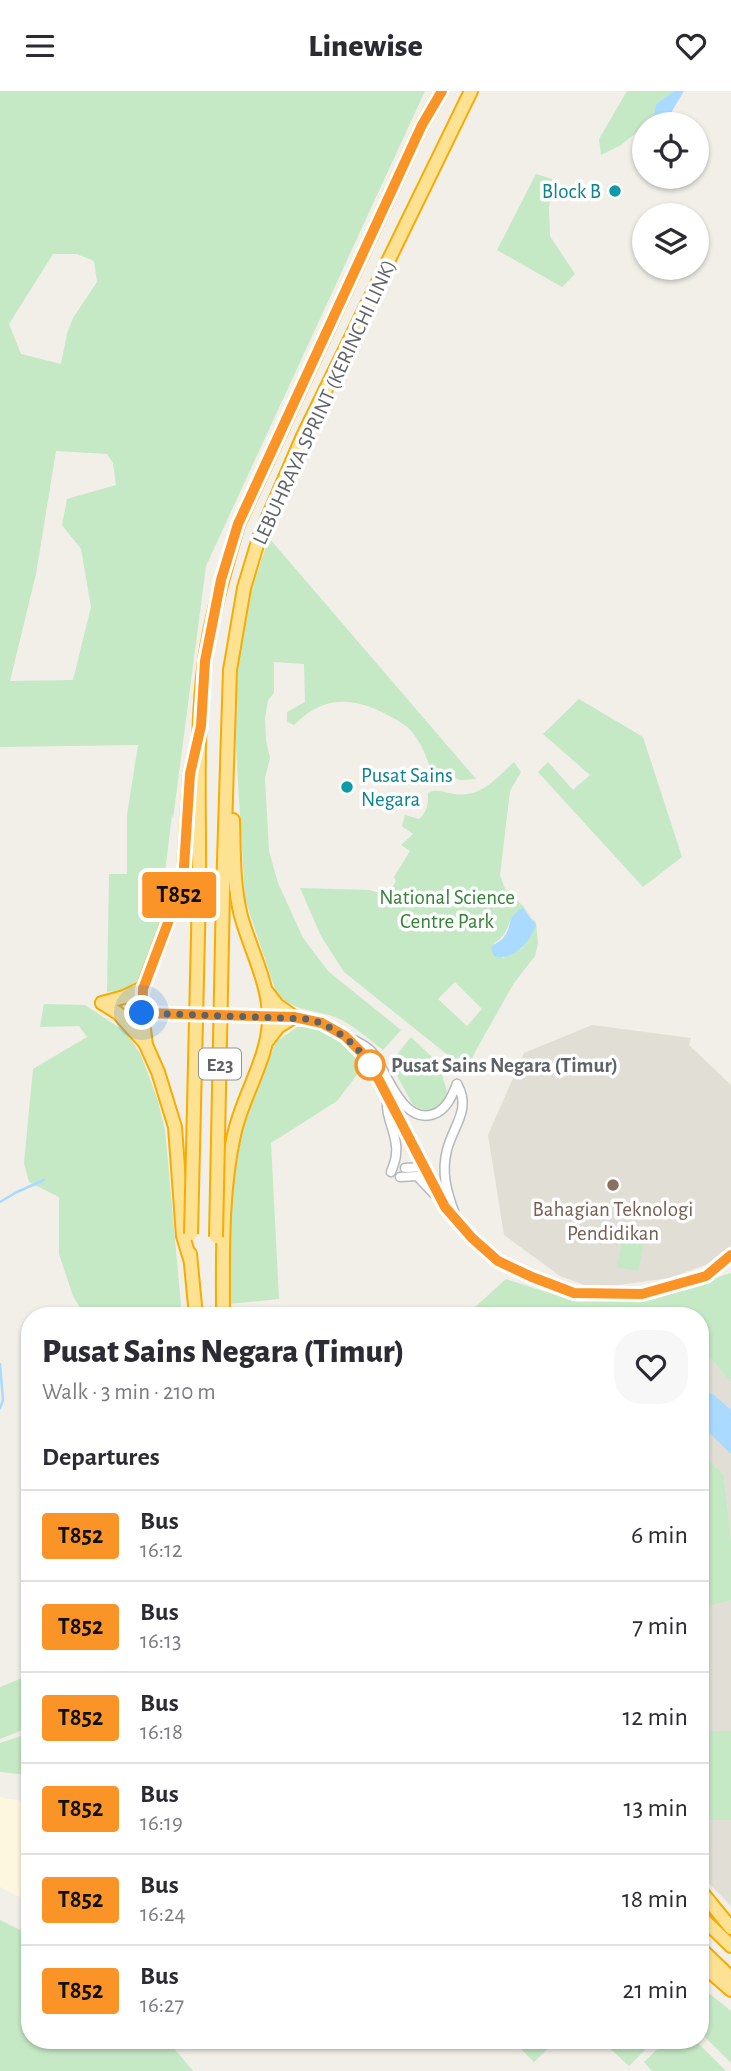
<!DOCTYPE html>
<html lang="en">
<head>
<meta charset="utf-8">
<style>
  :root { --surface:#fff; --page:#f7f7f7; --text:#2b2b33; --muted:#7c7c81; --line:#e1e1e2 }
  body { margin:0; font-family:"Alegreya Sans",sans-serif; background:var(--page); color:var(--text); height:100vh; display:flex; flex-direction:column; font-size:26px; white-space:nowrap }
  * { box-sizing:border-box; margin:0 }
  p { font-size:23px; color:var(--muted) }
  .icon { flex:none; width:38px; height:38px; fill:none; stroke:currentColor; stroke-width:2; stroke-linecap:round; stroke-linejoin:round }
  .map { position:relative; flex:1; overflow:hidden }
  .sheet { position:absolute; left:21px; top:1216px; width:688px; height:742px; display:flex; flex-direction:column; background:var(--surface); border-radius:28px; box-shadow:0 2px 5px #0004 }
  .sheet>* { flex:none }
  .badge { padding:0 14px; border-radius:5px; font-size:24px; line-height:46px }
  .tools { position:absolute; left:632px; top:21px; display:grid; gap:14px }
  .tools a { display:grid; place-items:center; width:77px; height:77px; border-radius:50%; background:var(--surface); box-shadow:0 2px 5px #0004; font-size:35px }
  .you { position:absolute; width:35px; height:35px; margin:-18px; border:5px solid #fff; border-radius:50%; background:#1a73e8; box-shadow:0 0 0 10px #1a73e833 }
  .map>.badge { position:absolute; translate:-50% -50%; box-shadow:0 0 0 4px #fff }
  h2 { padding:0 21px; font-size:26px; line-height:63px }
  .round { display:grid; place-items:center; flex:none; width:74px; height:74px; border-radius:28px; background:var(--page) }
  .overview { display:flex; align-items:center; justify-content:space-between; height:119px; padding:0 21px }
  h1 { font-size:33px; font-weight:800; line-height:52px }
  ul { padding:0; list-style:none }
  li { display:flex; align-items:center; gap:21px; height:91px; padding:0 21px; border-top:2px solid var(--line) }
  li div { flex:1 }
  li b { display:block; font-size:26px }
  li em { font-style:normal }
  li .badge { min-width:77px; font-weight:700; text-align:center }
  header { display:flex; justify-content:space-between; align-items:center; height:91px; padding:0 21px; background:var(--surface); font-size:32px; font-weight:800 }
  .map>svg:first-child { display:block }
  .commercial { fill:#fef7e0 }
  .education { fill:#e1ded6 }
  .green { fill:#c5e8c5; fill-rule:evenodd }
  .water { fill:#aadaff }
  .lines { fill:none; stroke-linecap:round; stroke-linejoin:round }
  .stream { stroke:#aadaff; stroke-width:2.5 }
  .minor-casing { stroke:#b5b8bc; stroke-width:11 }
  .highway-casing { stroke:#f9ab00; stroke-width:16 }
  .minor { stroke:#fff; stroke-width:8 }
  .highway { stroke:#fde293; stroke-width:12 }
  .highway-bridge-casing { stroke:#f9ab00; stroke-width:16; stroke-linecap:butt }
  .highway-bridge { stroke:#fde293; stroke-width:12 }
  .line-casing { stroke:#fff; stroke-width:16 }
  .line { stroke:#fa9426; stroke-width:10 }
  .walk { stroke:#5f6368; stroke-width:7; stroke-dasharray:0 12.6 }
  .culture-dot { fill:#0f9aa8; stroke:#fff; stroke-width:2.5 }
  .stop-dot { fill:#fff; stroke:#fa9426; stroke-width:3.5 }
  .education-dot { fill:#8d6e63; stroke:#fff; stroke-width:2.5 }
  .labels { text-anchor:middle; stroke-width:7; stroke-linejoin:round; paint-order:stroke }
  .shield { fill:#fff; stroke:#8f9295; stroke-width:2 }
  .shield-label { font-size:19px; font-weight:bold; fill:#5f6368 }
  .culture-label { font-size:21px; fill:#0d838f; stroke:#fff; text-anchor:end }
  .street-label { font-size:21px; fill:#5f6368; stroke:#fff }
  .park-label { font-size:21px; fill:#348238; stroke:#fff }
  .stop-label { font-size:21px; font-weight:bold; fill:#5f6368; stroke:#fff; text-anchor:start }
  .education-label { font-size:21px; fill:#785e54; stroke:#fff }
</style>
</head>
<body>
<header><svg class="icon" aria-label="menu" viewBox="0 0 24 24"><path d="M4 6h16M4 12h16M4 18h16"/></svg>Linewise<svg class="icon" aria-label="heart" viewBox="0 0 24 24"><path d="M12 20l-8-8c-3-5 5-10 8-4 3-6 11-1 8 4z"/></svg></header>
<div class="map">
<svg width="731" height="1980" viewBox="0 0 731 1980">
  <rect width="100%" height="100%" fill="#f1efe8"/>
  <polygon class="commercial" points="0,1706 21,1710 30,1715 30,1811 0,1796"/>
  <g class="education">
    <polygon points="592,934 691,947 689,954 731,994 731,1155 708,1173 669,1187 619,1194 587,1195 560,1185 504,1144 488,1044 524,962"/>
    <polygon points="700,1255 731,1292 731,1449 724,1385 700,1358"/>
    <polygon points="731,1509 731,1815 700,1783 700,1518"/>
  </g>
  <g class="green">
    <path d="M0,0H425L206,475L173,728L172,723L164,790L165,822L139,897L107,901L109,783H127V724L138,654L0,656ZM53,163H77L94,170L97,191L73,227L67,243L61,273L21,263L9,233ZM56,360L107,363L113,372L116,394L67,408L62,434L81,458L91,516L73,589L10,590L36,483Z"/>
    <polygon points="627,0 674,0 656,13 653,28 621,54 601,64 599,48"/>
    <polygon points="536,83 552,88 549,117 550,145 575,183 562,196 497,159"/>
    <path d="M269,447L476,688L460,689L431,680C427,666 421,652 412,641C406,633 393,627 384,622C350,605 322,606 294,634L287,631V621L305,611L304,573L274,571V602L268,609L265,627L266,649L270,667L265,687L269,760L278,792L303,847L328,880L401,939L383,959C370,949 356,937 342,929C318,917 293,923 276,901L245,808L234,623L242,537L252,496Z"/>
    <polygon points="579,608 643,646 682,766 643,796 538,681 548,671 573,699 590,684 543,643"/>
    <path d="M514,671L521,681L510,700L500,784L505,798L523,815L536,832L538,852L535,865L514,892L475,961L466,983L459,973L344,881L321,845L300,797L370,799C382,804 390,803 396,790L394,786L410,760L401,754L413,743L402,735L405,724L419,728C428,720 428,713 428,702C437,697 445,702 455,703C481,707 497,687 514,671ZM523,817L532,827L535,837L522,857L503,867L494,852C512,842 504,828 523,817ZM455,891L482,918L467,935L438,908Z"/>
    <polygon points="44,913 85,914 126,941 141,964 158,1010 165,1039 182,1225 85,1225 73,1205 59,1163 59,1106 29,1091 24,1072 33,978 87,946 79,935 40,936"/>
    <polygon points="297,936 323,936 347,952 363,976 337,1010 271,1052 279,1208 229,1213 231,1105 245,1024 276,951"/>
    <polygon points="411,946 439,973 447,1001 445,1008 430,1021 419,1018 413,1014 390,972"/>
    <polygon points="626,1133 647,1138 638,1180 617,1176"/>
    <polygon points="731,1182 731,1292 700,1255 700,1225 465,1225 506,1188 577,1211 650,1209"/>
    <polygon points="700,1358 724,1385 731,1449 731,1509 700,1518"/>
    <rect x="700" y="1565" width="9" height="43"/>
    <polygon points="30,1584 30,1636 0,1648 0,1596"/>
    <rect x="700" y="1640" width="31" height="89"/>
    <polygon points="30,1642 30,1684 0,1681 0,1652"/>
    <polygon points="0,1829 30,1844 30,1950 168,1950 193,1980 0,1980"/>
    <polygon points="700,1895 731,1920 731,1972 700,1941"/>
    <polygon points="521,1950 556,1950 534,1971 517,1954"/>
    <polygon points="602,1950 654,1950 629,1975"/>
    <polygon points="666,1950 696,1950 726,1980 652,1980 644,1971"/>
  </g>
  <g class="water">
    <polygon points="674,0 684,0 672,20 672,33 647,33 653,28 656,13"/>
    <path d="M523,817L536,834C531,850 513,871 494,865L491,857C494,852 500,851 504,846C513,834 506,826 523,817Z"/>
    <polygon points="707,1303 713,1303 731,1319 731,1363 700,1333 700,1308"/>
  </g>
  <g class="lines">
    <g class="stream">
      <polyline points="0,1111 17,1101 44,1089"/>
      <polyline points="0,1273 3,1309 0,1317"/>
    </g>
    <g class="minor-casing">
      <g id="minor">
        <polyline points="142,922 294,926 322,932 345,945 364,964 380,991 445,1116 472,1147 498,1170 532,1187 574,1202 642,1203 706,1185 731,1164"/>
        <path d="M354,949C360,952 368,956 372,961C387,980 402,1035 434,1023C447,1018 452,1005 457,993"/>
        <path d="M388,1006C383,1025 399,1044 396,1063C396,1069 393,1075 391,1081"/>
        <polyline points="405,1077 424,1076"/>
        <polyline points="400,1086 417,1085 434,1103"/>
        <path d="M455,1123C447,1102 441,1082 447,1059C453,1035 472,1018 457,993"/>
      </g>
    </g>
    <g class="highway-casing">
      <g id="highway">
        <path d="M199,801C200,724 195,645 205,569C212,523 225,478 238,434L422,34L442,0"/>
        <polyline points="223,801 230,579 244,497 259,447 303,345 471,0"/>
        <polyline points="267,901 277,914 294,926 278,936 268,949"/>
        <polyline points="102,912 118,922 145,952"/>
        <polyline points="102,912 124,906 143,897"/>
        <polyline points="190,1163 196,1225"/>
        <polyline points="190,1168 183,1145 175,1036 158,981 146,954 142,922 143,897 183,792 190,683 195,662"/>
        <path d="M223,1225C223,1165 221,1103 234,1044C242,1005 269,967 269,927C269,892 250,858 241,825C233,794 234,760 233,729"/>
        <polyline points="700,1799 731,1837"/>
        <polyline points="700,1825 731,1855"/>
        <polyline points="700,1857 731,1887"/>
        <polyline points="700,1872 731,1899"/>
      </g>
    </g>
    <use href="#minor" class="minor"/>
    <use href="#highway" class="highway"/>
    <g class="highway-bridge-casing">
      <g id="highway-bridge">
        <polyline points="191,1143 199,801"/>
        <polyline points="216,1146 223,801"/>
      </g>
    </g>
    <use href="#highway-bridge" class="highway-bridge"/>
  </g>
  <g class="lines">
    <g class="line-casing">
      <polyline id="line" points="442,0 422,34 238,433 221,489 205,570 201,635 190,683 183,792 143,898 142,922 294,926 322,932 345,945 364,964 380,991 445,1116 472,1147 498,1170 532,1186 574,1202 642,1203 706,1185 731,1164"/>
    </g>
    <use href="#line" class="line"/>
    <path class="walk" d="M142,922L309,928C336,936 357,954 370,974"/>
  </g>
  <g class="culture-dot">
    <circle cx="615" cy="100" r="7"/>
    <circle cx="347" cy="696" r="7"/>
  </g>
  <circle class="stop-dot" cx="370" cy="974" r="14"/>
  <circle class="education-dot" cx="613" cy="1094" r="7"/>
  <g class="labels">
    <rect class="shield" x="199" y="957.5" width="42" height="31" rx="5"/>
    <g class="shield-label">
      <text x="220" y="980">E23</text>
    </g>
    <g class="culture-label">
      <text x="601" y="107">Block B</text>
      <text x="361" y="691" text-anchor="start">Pusat Sains<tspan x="361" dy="24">Negara</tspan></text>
    </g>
    <g class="street-label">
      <text transform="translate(324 311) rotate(-65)" y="7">LEBUHRAYA SPRINT (KERINCHI LINK)</text>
    </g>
    <g class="park-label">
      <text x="447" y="813">National Science<tspan x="447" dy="24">Centre Park</tspan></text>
    </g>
    <g class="stop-label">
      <text x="391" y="981">Pusat Sains Negara (Timur)</text>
    </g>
    <g class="education-label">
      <text x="613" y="1125">Bahagian Teknologi<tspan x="613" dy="24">Pendidikan</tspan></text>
    </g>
  </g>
</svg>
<div class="tools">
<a><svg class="icon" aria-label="locate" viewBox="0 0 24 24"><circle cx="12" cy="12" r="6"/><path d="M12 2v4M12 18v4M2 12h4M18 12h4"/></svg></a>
<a><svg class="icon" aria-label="layers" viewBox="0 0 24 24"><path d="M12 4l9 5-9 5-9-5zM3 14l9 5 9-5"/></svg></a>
</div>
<div class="you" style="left:142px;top:922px"></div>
<b class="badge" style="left:179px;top:804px;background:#fa9426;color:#111">T852</b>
<section class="sheet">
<div class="overview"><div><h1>Pusat Sains Negara (Timur)</h1><p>Walk · 3 min · 210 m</p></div><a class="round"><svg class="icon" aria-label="heart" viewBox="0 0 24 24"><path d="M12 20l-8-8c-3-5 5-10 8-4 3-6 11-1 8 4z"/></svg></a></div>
<h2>Departures</h2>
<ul>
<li><span class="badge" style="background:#fa9426;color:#111">T852</span><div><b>Bus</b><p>16:12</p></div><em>6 min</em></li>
<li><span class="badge" style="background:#fa9426;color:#111">T852</span><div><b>Bus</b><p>16:13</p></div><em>7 min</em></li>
<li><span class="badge" style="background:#fa9426;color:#111">T852</span><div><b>Bus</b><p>16:18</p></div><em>12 min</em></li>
<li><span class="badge" style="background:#fa9426;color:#111">T852</span><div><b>Bus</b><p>16:19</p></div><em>13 min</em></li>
<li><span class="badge" style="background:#fa9426;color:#111">T852</span><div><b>Bus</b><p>16:24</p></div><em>18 min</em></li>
<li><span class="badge" style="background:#fa9426;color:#111">T852</span><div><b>Bus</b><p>16:27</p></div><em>21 min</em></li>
</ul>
</section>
</div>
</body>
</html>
